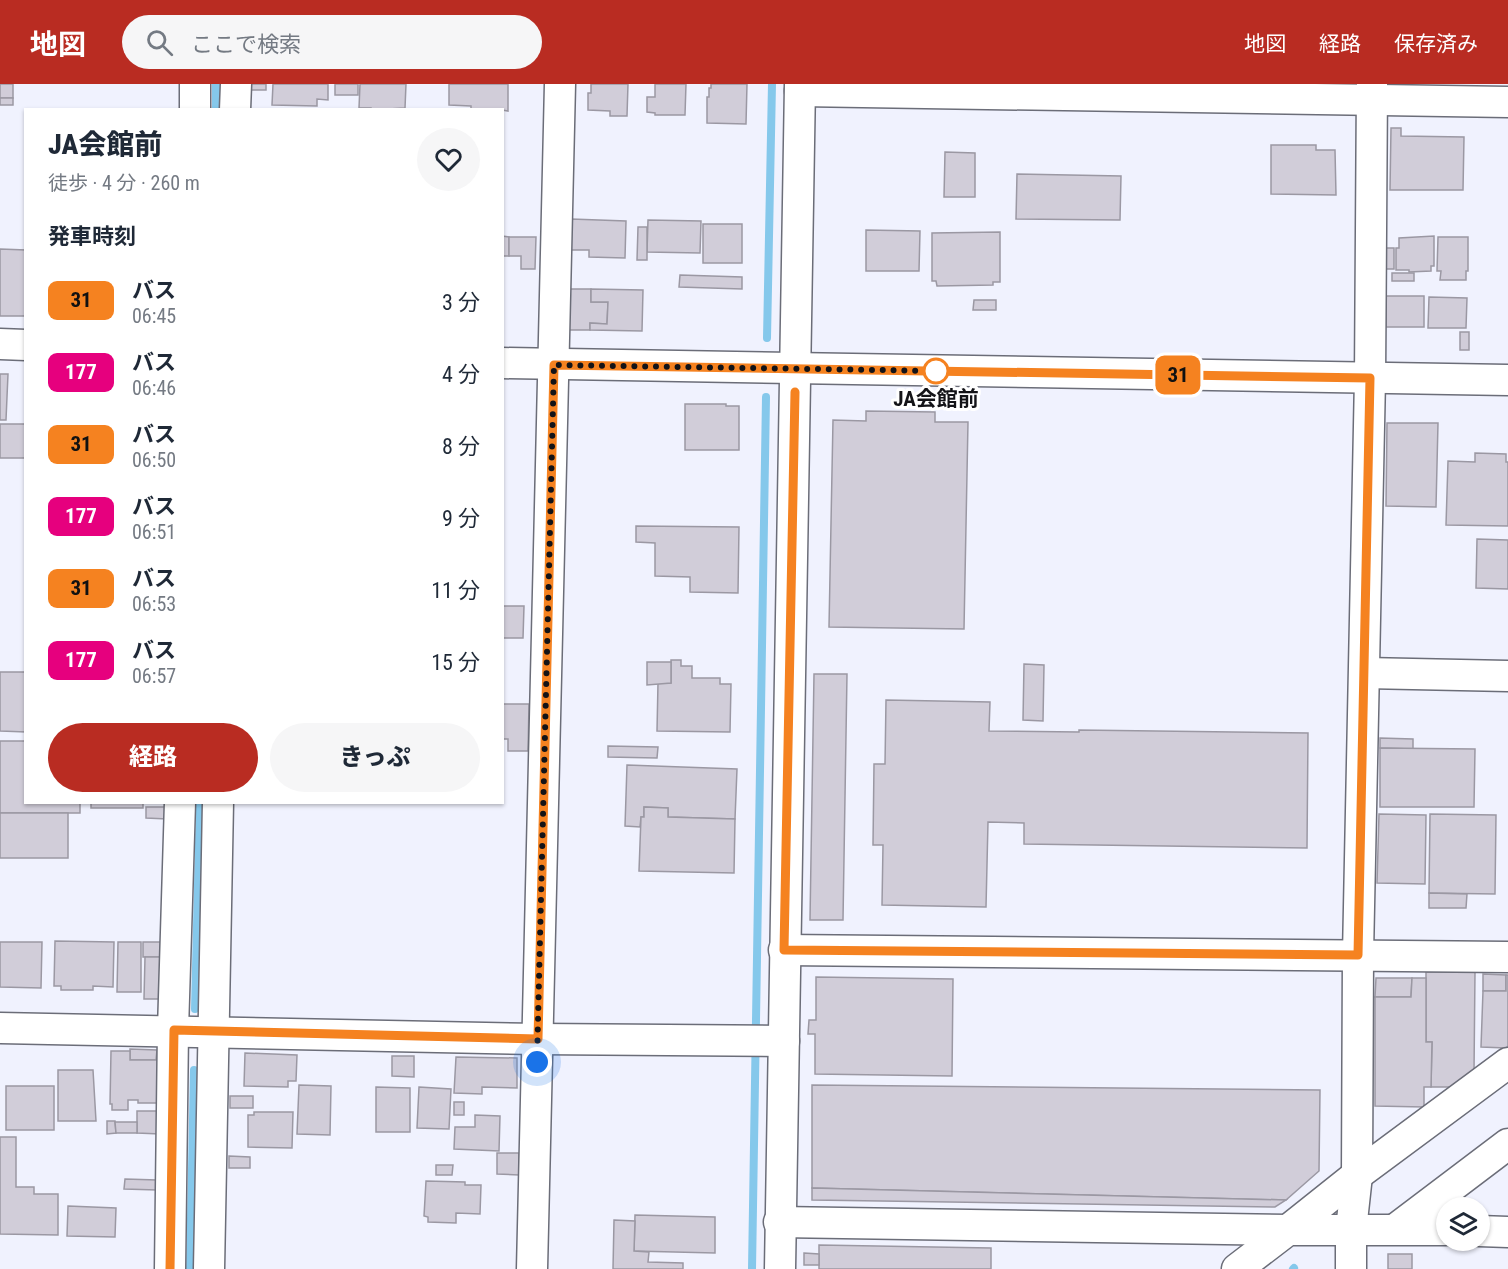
<!DOCTYPE html>
<html lang="ja">
<head>
<meta charset="utf-8">
<style>
  :root { --surface:#fff; --page:#f6f6f7; --text:#1f2937; --muted:#747a83; --accent:#b92c22 }
  body { margin:0; font-family:"Roboto Condensed","Noto Sans JP",sans-serif; background:var(--page); color:var(--text); height:100vh; display:flex; flex-direction:column; font-size:22px; white-space:nowrap }
  * { box-sizing:border-box; margin:0 }
  p { font-size:20px; color:var(--muted) }
  .icon { flex:none; width:33px; height:33px; fill:none; stroke:currentColor; stroke-width:2; stroke-linecap:round; stroke-linejoin:round }
  .map { position:relative; flex:1; overflow:hidden }
  .sheet { position:absolute; left:24px; top:24px; width:480px; height:696px; display:flex; flex-direction:column; background:var(--surface); border-radius:0px; box-shadow:0 2px 4px #0004 }
  .sheet>* { flex:none }
  .badge { padding:0 12px; border-radius:9px; font-size:21px; line-height:39px }
  .tools { position:absolute; left:1436px; top:1113px; display:grid; gap:12px }
  .tools a { display:grid; place-items:center; width:54px; height:54px; border-radius:50%; background:var(--surface); box-shadow:0 2px 4px #0004; font-size:30px }
  .you { position:absolute; width:30px; height:30px; margin:-15px; border:4px solid #fff; border-radius:50%; background:#1a73e8; box-shadow:0 0 0 9px #1a73e833 }
  .map>.badge { position:absolute; translate:-50% -50%; box-shadow:0 0 0 3px #fff }
  h2 { padding:0 24px; font-size:22px; line-height:54px }
  .round { display:grid; place-items:center; flex:none; width:63px; height:63px; border-radius:32px; background:var(--page) }
  .summary { display:flex; align-items:center; justify-content:space-between; height:102px; padding:0 24px }
  h1 { font-size:28px; font-weight:800; line-height:45px }
  .cta { display:flex; gap:12px; margin-top:auto; padding:12px 24px }
  .cta a { flex:1; height:69px; border-radius:36px; background:var(--accent); color:#fff; font-size:24px; font-weight:800; line-height:69px; text-align:center }
  .cta a+a { background:var(--page); color:var(--text) }
  ul { padding:0; list-style:none }
  li { display:flex; align-items:center; gap:18px; height:72px; padding:0 24px }
  li div { flex:1 }
  li b { display:block; font-size:22px }
  li em { font-style:normal }
  li .badge { min-width:66px; font-weight:700; text-align:center }
  header { display:flex; align-items:center; gap:36px; box-sizing:border-box; height:84px; padding:0 30px; background:var(--accent); color:#fff }
  header strong { font-size:28px }
  nav { display:flex; gap:33px; margin-inline-start:auto; font-size:21px }
  .search { width:420px; height:54px; background:var(--page); display:flex; align-items:center; gap:15px; box-sizing:border-box; padding:0 21px; border-radius:33px; color:var(--muted); font-size:22px }
  .map>svg:first-child { display:block }
  .lines { fill:none; stroke-linecap:round; stroke-linejoin:round }
  .stream { stroke:#85c8eb; stroke-width:8 }
  .building { fill:#d1cdd9; stroke:#9b98a3; stroke-width:1.5 }
  .minor-casing { stroke:#6b6d78; stroke-width:33 }
  .minor { stroke:#fff; stroke-width:30 }
  .line-casing { stroke:#fff; stroke-width:14 }
  .line { stroke:#f58220; stroke-width:9 }
  .walk { stroke:#131317; stroke-width:6; stroke-dasharray:0 10.8 }
  .stop-dot { fill:#fff; stroke:#f58220; stroke-width:3 }
  .labels { text-anchor:middle; stroke-width:6; stroke-linejoin:round; paint-order:stroke }
  .stop-label { font-size:21px; font-weight:bold; fill:#131317; stroke:#fff }
</style>
</head>
<body>
<header>
<strong>地図</strong>
<div class="search"><svg class="icon" aria-label="search" viewBox="0 0 24 24"><circle cx="10" cy="10" r="6"/><path d="M15 15l6 6"/></svg>ここで検索</div>
<nav><a>地図</a><a>経路</a><a>保存済み</a></nav>
</header>
<div class="map">
<svg width="1508" height="1185" viewBox="0 0 1508 1185">
  <rect width="100%" height="100%" fill="#f0f2fe"/>
  <g class="lines">
    <g class="stream">
      <polyline points="216,26 216,0"/>
      <polyline points="767,254 772,0"/>
      <polyline points="195,925 200,718"/>
      <polyline points="190,1185 194,986"/>
      <polyline points="752,1185 766,313"/>
      <polyline points="1293,1185 1294,1184"/>
    </g>
  </g>
  <g class="building">
    <rect x="0" y="0" width="13" height="14"/>
    <rect x="243" y="0" width="23" height="6"/>
    <polygon points="273,0 328,0 328,16 317,15 317,22 272,21"/>
    <rect x="335" y="0" width="23" height="11"/>
    <polygon points="360,0 406,0 405,24 371,26 371,24 359,24"/>
    <polygon points="449,0 508,0 508,27 502,26 471,26 471,22 449,21"/>
    <polygon points="591,0 628,0 627,32 610,32 610,27 588,26 588,9 591,9"/>
    <polygon points="655,0 686,0 685,31 655,31 655,29 647,28 647,13 655,13"/>
    <polygon points="711,0 747,0 746,40 707,39 707,13 709,13 709,4 711,4"/>
    <rect x="0" y="14" width="13" height="7"/>
    <polygon points="1391,44 1401,44 1401,52 1464,53 1463,106 1390,106"/>
    <polygon points="1271,61 1316,61 1316,66 1335,66 1336,111 1271,110"/>
    <polygon points="945,68 975,69 975,113 944,113"/>
    <polygon points="1017,90 1121,92 1120,136 1016,135"/>
    <polygon points="571,135 626,137 625,174 589,173 589,166 570,166"/>
    <polygon points="648,136 701,137 700,169 647,168"/>
    <rect x="703" y="140" width="39" height="39"/>
    <polygon points="638,143 647,143 647,176 637,176"/>
    <polygon points="866,146 920,147 919,187 866,187"/>
    <polygon points="1000,148 1000,198 993,198 993,201 937,202 936,197 932,197 932,149"/>
    <polygon points="502,152 509,153 509,172 502,172"/>
    <polygon points="1434,152 1434,182 1431,182 1431,187 1409,188 1409,186 1396,186 1396,164 1399,164 1399,154"/>
    <polygon points="509,153 536,153 535,185 521,185 521,172 509,172"/>
    <polygon points="1438,153 1468,153 1468,187 1466,187 1466,196 1440,196 1441,187 1437,187"/>
    <polygon points="1385,164 1394,164 1394,185 1386,185"/>
    <polygon points="0,165 26,166 26,232 0,232"/>
    <rect x="1392" y="189" width="22" height="8"/>
    <polygon points="680,191 742,193 742,205 679,203"/>
    <polygon points="568,205 591,205 591,218 608,218 607,240 590,239 590,246 567,246"/>
    <polygon points="591,205 643,206 642,247 590,246 590,239 607,240 608,218 591,218"/>
    <rect x="1386" y="212" width="38" height="31"/>
    <polygon points="1429,213 1467,214 1466,244 1428,244"/>
    <polygon points="974,216 996,216 996,226 973,226"/>
    <rect x="1460" y="248" width="9" height="18"/>
    <polygon points="0,290 8,290 6,336 0,336"/>
    <polygon points="685,320 726,320 726,322 739,322 739,366 685,366"/>
    <polygon points="866,327 935,328 935,338 968,338 964,545 829,543 833,336 866,337"/>
    <polygon points="1387,339 1438,339 1436,423 1386,422"/>
    <rect x="0" y="340" width="26" height="34"/>
    <polygon points="1475,369 1506,370 1506,378 1508,378 1508,442 1446,441 1448,377 1475,378"/>
    <polygon points="636,442 739,443 738,509 690,508 690,493 655,492 655,459 636,458"/>
    <polygon points="1477,455 1508,456 1508,505 1476,504"/>
    <polygon points="502,522 524,522 523,554 502,554"/>
    <polygon points="671,576 681,576 681,582 692,582 692,594 720,594 720,600 731,600 730,648 657,647 658,599 671,599"/>
    <polygon points="647,578 671,578 671,599 647,601"/>
    <polygon points="1024,580 1044,581 1043,637 1023,636"/>
    <polygon points="0,588 26,588 26,648 0,647"/>
    <polygon points="814,590 847,590 843,836 810,836"/>
    <polygon points="886,616 990,618 989,647 1079,648 1079,646 1308,649 1307,764 1024,760 1024,739 988,738 986,823 882,821 883,761 873,761 874,680 885,680"/>
    <polygon points="502,620 529,620 528,667 508,667 508,655 502,655"/>
    <polygon points="1380,654 1413,655 1413,665 1380,664"/>
    <polygon points="0,657 26,657 26,718 80,718 80,729 0,729"/>
    <polygon points="608,662 658,663 657,674 608,673"/>
    <polygon points="1380,664 1475,665 1474,723 1380,723"/>
    <polygon points="627,681 737,685 735,735 668,733 668,724 644,723 644,733 641,733 640,743 625,742"/>
    <rect x="91" y="718" width="52" height="6"/>
    <polygon points="146,723 167,723 167,735 146,734"/>
    <polygon points="644,723 668,724 668,733 735,735 734,789 639,787 641,733 644,733"/>
    <rect x="0" y="729" width="68" height="45"/>
    <polygon points="1379,730 1426,731 1425,800 1377,799"/>
    <polygon points="1430,730 1496,731 1495,810 1429,809"/>
    <polygon points="1429,809 1467,810 1466,824 1429,824"/>
    <polygon points="55,857 114,858 113,903 93,902 93,906 61,906 61,902 54,902"/>
    <polygon points="0,858 42,858 41,904 0,903"/>
    <polygon points="118,858 141,858 141,908 117,908"/>
    <rect x="143" y="858" width="23" height="15"/>
    <polygon points="145,873 164,873 164,915 144,915"/>
    <polygon points="1426,888 1475,888 1474,988 1452,1003 1431,1003 1432,958 1426,958"/>
    <polygon points="1483,890 1506,891 1506,907 1483,907"/>
    <polygon points="1506,891 1508,891 1508,962 1506,964 1481,963 1483,907 1506,907"/>
    <polygon points="816,893 953,895 952,992 815,990 815,950 808,950 809,936 816,936"/>
    <polygon points="1376,894 1412,894 1411,913 1375,913"/>
    <polygon points="1412,894 1426,894 1426,958 1432,958 1431,1003 1424,1003 1424,1023 1375,1022 1375,913 1411,913"/>
    <polygon points="130,965 157,966 156,976 130,976"/>
    <polygon points="111,967 130,967 130,976 162,976 162,1019 138,1019 138,1016 128,1016 128,1026 112,1026 112,1020 110,1020"/>
    <polygon points="245,969 297,971 296,997 288,997 288,1003 244,1002"/>
    <polygon points="392,972 414,972 414,993 392,992"/>
    <polygon points="456,973 517,974 517,1004 482,1003 482,1010 454,1009"/>
    <polygon points="58,986 93,986 96,1037 58,1037"/>
    <polygon points="299,1001 331,1002 330,1051 297,1050"/>
    <polygon points="812,1001 1320,1006 1319,1087 1286,1116 812,1104"/>
    <rect x="6" y="1002" width="48" height="44"/>
    <polygon points="376,1003 410,1004 410,1048 376,1048"/>
    <polygon points="419,1003 451,1005 449,1045 417,1044"/>
    <rect x="230" y="1012" width="23" height="12"/>
    <rect x="454" y="1018" width="10" height="13"/>
    <polygon points="137,1027 161,1027 160,1050 137,1049"/>
    <polygon points="254,1028 293,1028 292,1064 248,1063 248,1031 254,1031"/>
    <polygon points="475,1031 500,1032 499,1067 454,1065 455,1043 475,1043"/>
    <polygon points="107,1037 115,1037 116,1049 107,1050"/>
    <polygon points="115,1038 137,1038 137,1049 116,1049"/>
    <polygon points="0,1053 16,1053 16,1103 34,1103 34,1110 58,1110 58,1151 0,1150"/>
    <polygon points="497,1069 519,1069 519,1091 497,1090"/>
    <polygon points="229,1072 250,1073 250,1084 229,1084"/>
    <polygon points="436,1081 453,1081 452,1091 436,1091"/>
    <polygon points="125,1095 157,1096 157,1106 124,1105"/>
    <polygon points="426,1097 465,1098 465,1101 481,1101 480,1130 456,1129 456,1139 428,1138 428,1133 424,1132"/>
    <polygon points="812,1104 1286,1116 1275,1123 812,1116"/>
    <polygon points="68,1122 116,1124 115,1153 67,1152"/>
    <polygon points="635,1131 715,1133 715,1169 634,1167"/>
    <polygon points="614,1136 635,1137 634,1167 649,1168 648,1178 683,1179 683,1185 613,1185"/>
    <polygon points="819,1161 991,1164 991,1185 819,1185"/>
    <polygon points="804,1169 819,1170 819,1181 804,1181"/>
    <rect x="1388" y="1170" width="24" height="15"/>
  </g>
  <g class="lines">
    <g class="minor-casing">
      <g id="minor">
        <polyline points="800,7 1508,18"/>
        <polyline points="195,26 195,0"/>
        <polyline points="235,26 236,0"/>
        <polyline points="0,260 26,261"/>
        <polyline points="502,279 1508,296"/>
        <polyline points="1365,589 1508,592"/>
        <polyline points="784,866 1508,873"/>
        <polyline points="0,944 538,955 784,957"/>
        <polyline points="779,1138 1288,1146 1357,1091 1508,979"/>
        <polyline points="1397,1144 1508,1060"/>
        <polyline points="1479,1147 1508,1148"/>
        <polyline points="170,1185 173,946 180,718"/>
        <polyline points="209,1185 218,718"/>
        <polyline points="532,1185 560,0"/>
        <polyline points="780,1185 800,0"/>
        <polyline points="1237,1185 1288,1146 1446,1146"/>
        <polyline points="1351,1185 1351,1146 1357,1091 1358,871 1370,294 1372,0"/>
      </g>
    </g>
    <use href="#minor" class="minor"/>
  </g>
  <g class="lines">
    <g class="line-casing">
      <polyline id="line" points="170,1185 174,946 538,955 554,281 1370,294 1358,871 784,866 795,308"/>
    </g>
    <use href="#line" class="line"/>
    <polyline class="walk" points="537,978 554,281 939,287 936,287"/>
  </g>
  <circle class="stop-dot" cx="936" cy="287" r="12"/>
  <g class="labels">
    <g class="stop-label">
      <text x="936" y="322">JA会館前</text>
    </g>
  </g>
</svg>
<div class="tools">
<a><svg class="icon" aria-label="layers" viewBox="0 0 24 24"><path d="M12 4l9 5-9 5-9-5zM3 14l9 5 9-5"/></svg></a>
</div>
<div class="you" style="left:537px;top:978px"></div>
<b class="badge" style="left:1178px;top:291px;background:#f58220;color:#111">31</b>
<section class="sheet">
<div class="summary"><div><h1>JA会館前</h1><p>徒歩 · 4 分 · 260 m</p></div><a class="round"><svg class="icon" aria-label="heart" viewBox="0 0 24 24"><path d="M12 20l-8-8c-3-5 5-10 8-4 3-6 11-1 8 4z"/></svg></a></div>
<h2>発車時刻</h2>
<ul>
<li><span class="badge" style="background:#f58220;color:#111">31</span><div><b>バス</b><p>06:45</p></div><em>3 分</em></li>
<li><span class="badge" style="background:#e6007e;color:#fff">177</span><div><b>バス</b><p>06:46</p></div><em>4 分</em></li>
<li><span class="badge" style="background:#f58220;color:#111">31</span><div><b>バス</b><p>06:50</p></div><em>8 分</em></li>
<li><span class="badge" style="background:#e6007e;color:#fff">177</span><div><b>バス</b><p>06:51</p></div><em>9 分</em></li>
<li><span class="badge" style="background:#f58220;color:#111">31</span><div><b>バス</b><p>06:53</p></div><em>11 分</em></li>
<li><span class="badge" style="background:#e6007e;color:#fff">177</span><div><b>バス</b><p>06:57</p></div><em>15 分</em></li>
</ul>
<div class="cta"><a>経路</a><a>きっぷ</a></div>
</section>
</div>
</body>
</html>
